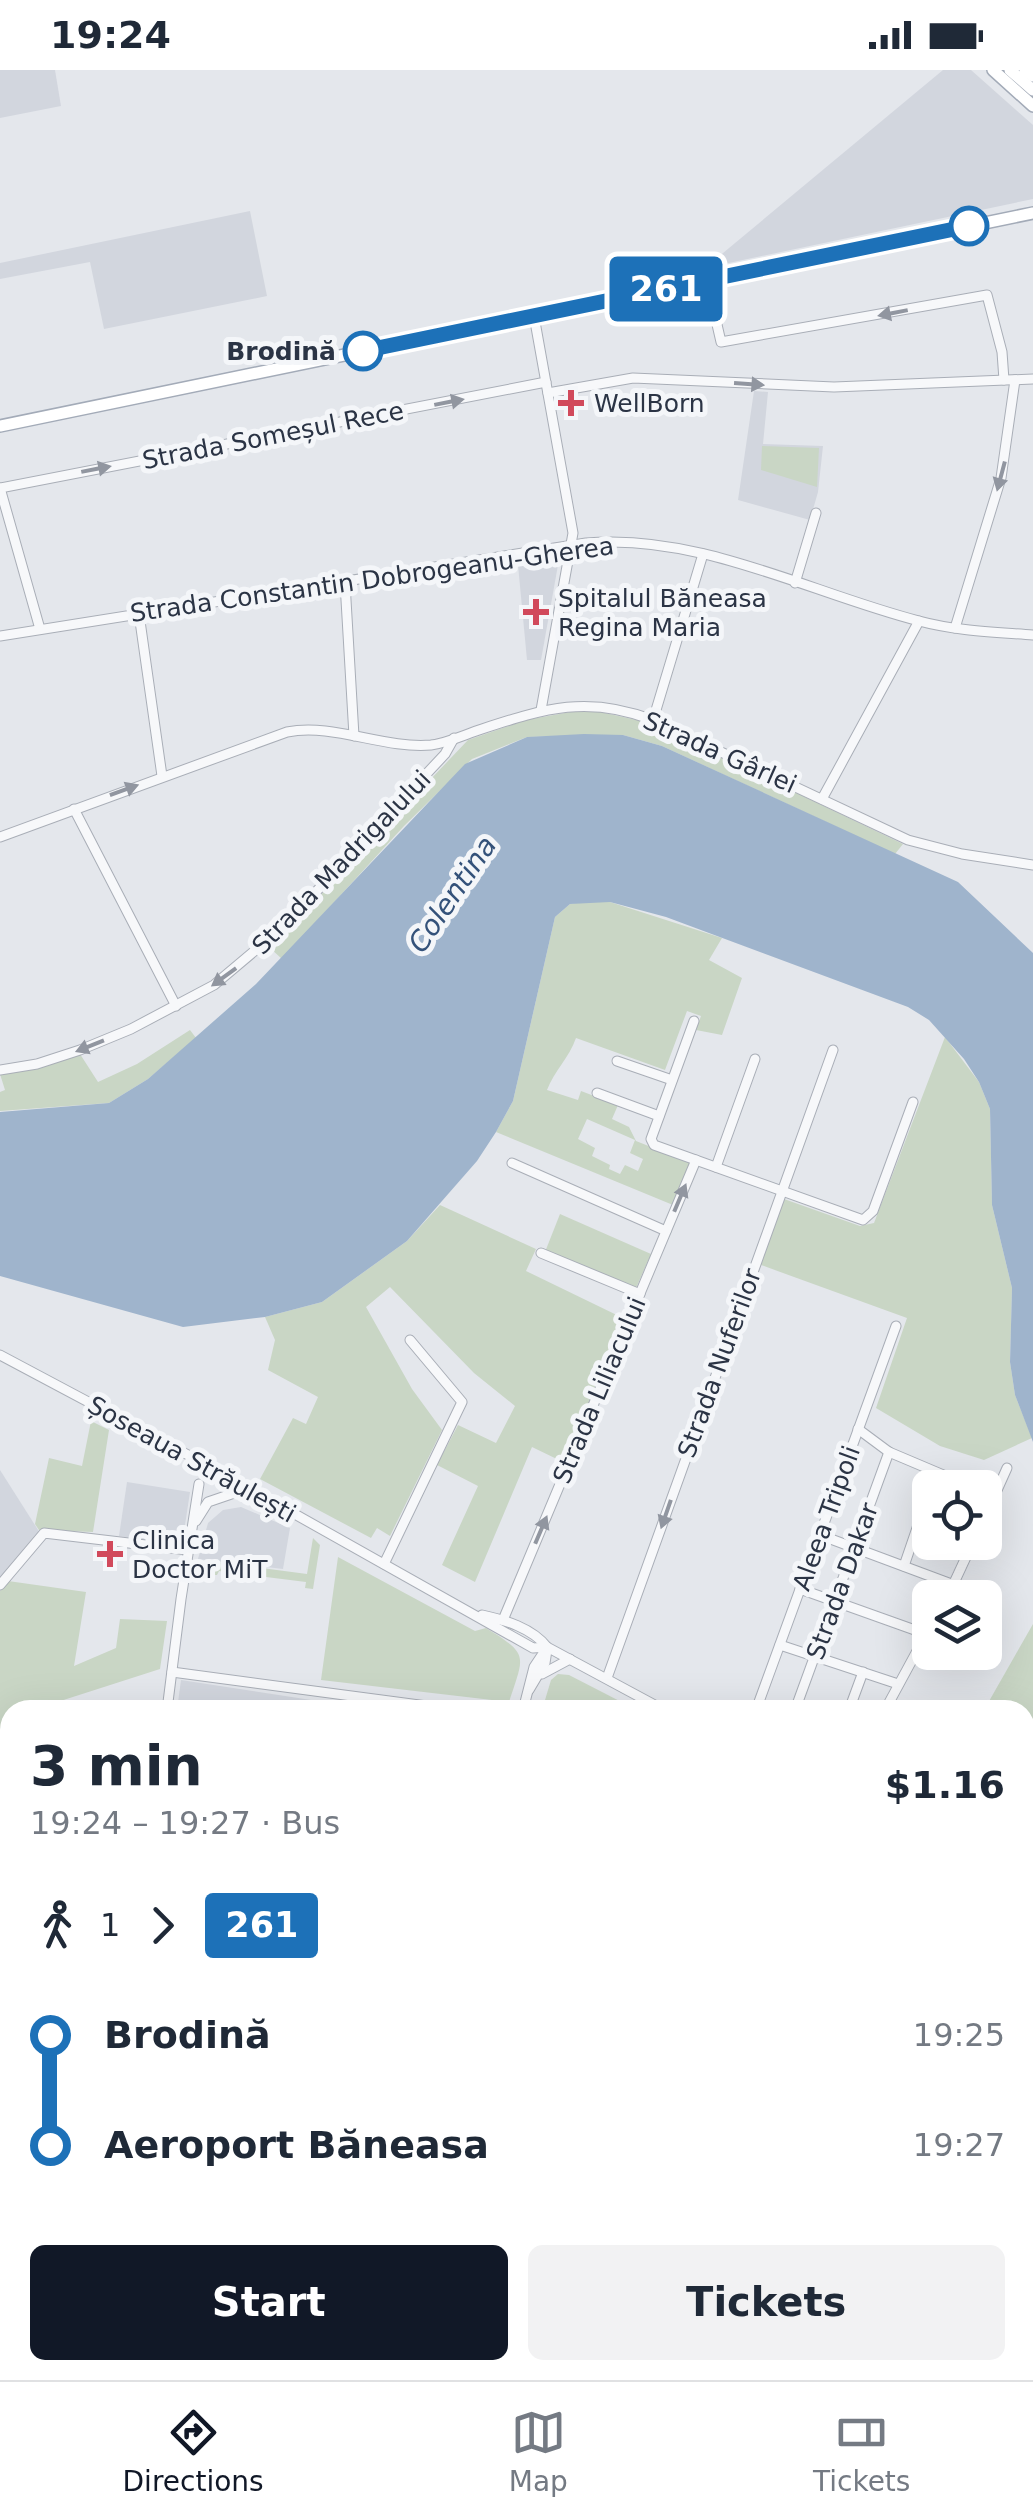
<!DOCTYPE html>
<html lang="en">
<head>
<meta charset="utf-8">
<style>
  :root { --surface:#fff; --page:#f2f2f3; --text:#1f2937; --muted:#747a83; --line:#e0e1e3; --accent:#111827 }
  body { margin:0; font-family:"DejaVu Sans",sans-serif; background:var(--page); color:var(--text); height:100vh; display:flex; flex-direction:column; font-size:38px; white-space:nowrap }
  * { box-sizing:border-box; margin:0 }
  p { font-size:32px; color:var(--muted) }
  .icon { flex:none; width:55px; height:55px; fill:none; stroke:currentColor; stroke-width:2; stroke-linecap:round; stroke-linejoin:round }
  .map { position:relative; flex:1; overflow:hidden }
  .sheet { position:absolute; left:0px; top:1630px; width:1035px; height:680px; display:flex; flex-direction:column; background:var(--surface); border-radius:30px 30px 0 0; box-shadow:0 10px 40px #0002 }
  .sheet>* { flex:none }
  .badge { padding:0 20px; border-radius:8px; font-size:35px; line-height:65px }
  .tools { position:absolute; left:912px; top:1400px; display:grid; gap:20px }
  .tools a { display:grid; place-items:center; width:90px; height:90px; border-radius:15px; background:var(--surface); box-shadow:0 10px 40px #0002; font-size:50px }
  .map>.badge { position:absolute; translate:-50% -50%; box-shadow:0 0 0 5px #fff }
  .legs { display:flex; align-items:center; gap:15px; height:110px; padding:0 30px; font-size:32px }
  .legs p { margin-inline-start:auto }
  .headline { display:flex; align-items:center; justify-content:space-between; height:170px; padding:0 30px }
  h1 { font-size:55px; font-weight:700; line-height:75px }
  .button { display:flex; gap:20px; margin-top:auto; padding:20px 30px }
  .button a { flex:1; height:115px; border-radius:15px; background:var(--accent); color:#fff; font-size:40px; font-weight:700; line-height:115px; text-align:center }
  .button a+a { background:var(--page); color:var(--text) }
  ul { padding:0 30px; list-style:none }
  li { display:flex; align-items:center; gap:35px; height:110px; font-size:38px }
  li i { display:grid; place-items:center; width:15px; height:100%; margin:0 12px; background:currentColor }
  li i::after { content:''; width:25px; height:25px; margin:-12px; border:8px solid; border-radius:50%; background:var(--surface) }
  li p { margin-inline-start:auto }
  li:first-child i { background:linear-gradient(#0000 50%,currentColor 0) }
  li:last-child i { background:linear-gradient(currentColor 50%,#0000 0) }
  .status { display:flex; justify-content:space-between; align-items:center; height:70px; padding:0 50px; background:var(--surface); direction:ltr }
  .status svg { height:28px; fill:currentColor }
  .tab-bar { display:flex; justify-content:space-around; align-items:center; height:140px; border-top:2px solid var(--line); background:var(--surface); font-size:28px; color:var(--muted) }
  .tab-bar a { display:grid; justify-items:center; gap:5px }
  .tab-bar .active { color:var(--accent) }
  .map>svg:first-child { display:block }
  .built { fill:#d2d6de }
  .green { fill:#c9d6c5; fill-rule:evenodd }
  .water { fill:#9fb4cc }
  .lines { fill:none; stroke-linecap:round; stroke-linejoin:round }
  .minor-casing { stroke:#a9aeb7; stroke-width:11 }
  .major-casing { stroke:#a3abb8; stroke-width:14 }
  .minor { stroke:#f7f8fa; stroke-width:9 }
  .major { stroke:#fff; stroke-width:11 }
  .oneway { fill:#9196a0 }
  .line-1-casing { stroke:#fff; stroke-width:22 }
  .line-1 { stroke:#1d71b8; stroke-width:15 }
  .stop-1-dot { fill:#fff; stroke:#1d71b8; stroke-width:5 }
  .poi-dot { fill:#d1495b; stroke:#f4f6f9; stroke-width:4 }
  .labels { text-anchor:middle; stroke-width:10; stroke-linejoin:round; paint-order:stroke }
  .stop-label { font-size:25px; font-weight:bold; fill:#2b3445; stroke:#f4f6f9; text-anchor:end }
  .poi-label { font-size:25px; fill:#2b3445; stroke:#f4f6f9; text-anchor:start }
  .street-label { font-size:25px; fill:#2b3445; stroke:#f4f6f9 }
  .water-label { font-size:28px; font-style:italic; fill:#34527a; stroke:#f4f6f9 }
</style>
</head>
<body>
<div class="status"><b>19:24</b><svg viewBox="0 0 49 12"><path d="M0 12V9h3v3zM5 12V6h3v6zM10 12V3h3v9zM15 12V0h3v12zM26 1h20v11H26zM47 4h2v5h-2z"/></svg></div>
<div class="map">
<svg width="1033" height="2310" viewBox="0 0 1033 2310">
  <rect width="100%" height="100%" fill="#e4e7ec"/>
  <g class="built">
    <polygon points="0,0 55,0 61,36 0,48"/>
    <polygon points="943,0 971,0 1033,55 1033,129 705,198"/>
    <polygon points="250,141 267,226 104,259 90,192 0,209 0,193"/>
    <polygon points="754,321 768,322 763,374 823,376 818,422 810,450 738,430"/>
    <polygon points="556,490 558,495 541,590 527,590 518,495"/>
    <polygon points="0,1400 40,1463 0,1509"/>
    <polygon points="127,1412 190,1422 182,1475 119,1466"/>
    <polygon points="241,1437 290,1458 283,1499 198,1489 208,1453 223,1440"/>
    <polygon points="181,1610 377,1640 177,1640"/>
    <polygon points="0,2016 10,2019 10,2246 0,2247"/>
  </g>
  <g class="green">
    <polygon points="762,376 819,378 817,417 761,400"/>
    <polygon points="587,639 650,653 903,774 895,784 662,676 623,665 527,667 472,689 404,756 282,889 270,878 468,670 526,650"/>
    <path d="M588,831L610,832L722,868L709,890L742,908L722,965L696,960L701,946L687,941L665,1000L576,968C569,988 554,1001 547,1020L578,1030L581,1021L618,1035L612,1049L629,1057L636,1071L691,1093L673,1135L496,1062L513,1031L555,847L570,834ZM587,1049L635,1070L630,1083L643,1089L638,1101L625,1095L620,1104L609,1099L610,1095L592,1086L595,1078L578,1069Z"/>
    <polygon points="190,960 196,968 148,1009 109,1033 0,1041 0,1022 5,1020 0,1004 38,999 80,984 98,1012 137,994"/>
    <polygon points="945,967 979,1012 990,1039 992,1135 1012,1218 1010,1292 1015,1325 1032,1368 984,1390 940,1376 876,1338 907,1248 761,1195 784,1129 860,1156 874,1153"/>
    <polygon points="440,1135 536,1179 526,1201 625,1249 563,1392 532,1377 475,1512 442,1495 478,1416 437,1395 458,1355 496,1373 515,1336 474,1303 390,1217 366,1237 412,1319 442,1360 390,1466 377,1458 371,1468 260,1409 293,1348 306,1354 318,1327 268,1300 275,1270 265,1247 322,1232 407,1171"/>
    <polygon points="560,1144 651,1184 636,1218 545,1182"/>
    <polygon points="91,1351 109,1360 93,1462 39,1460 35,1454 49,1388 82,1396"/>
    <polygon points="313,1468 320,1475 313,1519 305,1518 306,1512 219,1501 217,1505 213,1505 215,1492 307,1504"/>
    <path d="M338,1487L475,1561L486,1558C530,1585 524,1585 509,1632L321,1610Z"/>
    <polygon points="8,1511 86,1522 74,1596 116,1578 120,1549 167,1551 160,1599 48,1635 45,1640 10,1640 10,1860 0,1858 0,1521"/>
    <polygon points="1033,1554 1033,1776 1025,1773 1025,1640 984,1640"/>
    <polygon points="558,1604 569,1605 637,1640 542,1640 551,1610"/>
    <polygon points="380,2300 567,2300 565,2310 397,2310"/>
  </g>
  <polygon class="water" points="584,664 623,665 662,676 958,812 1033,883 1033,1372 1015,1325 1010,1292 1012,1218 992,1135 990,1039 979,1012 964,989 929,950 908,937 666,847 610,832 570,834 555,847 513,1031 496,1062 477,1091 407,1171 322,1232 265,1247 183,1257 0,1206 0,1042 109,1033 148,1009 256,914 465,694 527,667"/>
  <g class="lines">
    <g class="minor-casing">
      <g id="minor">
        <polyline points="707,211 721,272 987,225 1002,282 1004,310"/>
        <polyline points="534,246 573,463 541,640"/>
        <polyline points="548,323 633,308 834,317 1033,309"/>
        <polyline points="0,418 546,312"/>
        <polyline points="0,418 40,559"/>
        <polyline points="345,513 354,666"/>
        <polyline points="795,513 816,443"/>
        <polyline points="139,544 162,706"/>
        <polyline points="955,558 1001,408 1015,310"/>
        <path d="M0,566L586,473C700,463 810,523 919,551C956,561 995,562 1033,565"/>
        <polyline points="653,650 703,484"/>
        <polyline points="822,729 919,551"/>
        <polyline points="74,739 176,936"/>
        <path d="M0,767L287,662C334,653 383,679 431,675C448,673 466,664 482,659C546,638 588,625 653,650L908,770L962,784L1033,795"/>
        <polyline points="694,951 651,1069 654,1075 863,1150 873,1141 913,1032"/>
        <polyline points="617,991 672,1010"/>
        <polyline points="0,1000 37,994 80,980 131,959 214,915 283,857 445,684 454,668"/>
        <polyline points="597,1023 659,1046"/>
        <polyline points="512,1093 666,1161"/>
        <polyline points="716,1097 755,989"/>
        <polyline points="541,1183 640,1224"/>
        <polyline points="0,1285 220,1402 533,1578 547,1577"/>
        <polyline points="858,1359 889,1382 974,1418"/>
        <polyline points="985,1447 1007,1398"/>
        <polyline points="196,1451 208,1432 249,1418"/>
        <polyline points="820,1465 954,1515"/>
        <polyline points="384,1494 462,1332 410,1270"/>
        <polyline points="904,1496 930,1420"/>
        <polyline points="0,1515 44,1463 188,1480"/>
        <polyline points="800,1519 926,1564"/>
        <polyline points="947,1528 973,1472"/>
        <path d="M482,1545C505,1550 532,1558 547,1577L664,1640"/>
        <polyline points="503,1550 696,1090"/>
        <polyline points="780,1575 898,1614"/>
        <polyline points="172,1602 457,1640"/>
        <polyline points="542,1604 570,1589"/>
        <polyline points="607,1608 833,980"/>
        <polyline points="529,1620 545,1593 547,1580"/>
        <polyline points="167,1640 181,1529 199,1414"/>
        <polyline points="523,1640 534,1597 546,1579"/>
        <polyline points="756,1640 896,1256"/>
        <polyline points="795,1640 889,1382"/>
        <polyline points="849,1640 863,1602"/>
        <polyline points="885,1640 930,1557"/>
        <polyline points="1025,1782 1033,1785"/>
        <polyline points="0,1908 10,1910"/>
        <polyline points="0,2258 10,2258"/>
        <polyline points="326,2300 343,2310"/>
        <polyline points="352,2300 368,2310"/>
        <polyline points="27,2310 27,2307"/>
        <polyline points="79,2310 80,2300"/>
        <polyline points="802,2310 804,2300"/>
      </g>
    </g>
    <g class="major-casing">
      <g id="major">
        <polyline points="993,0 1033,36"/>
        <polyline points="1010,0 1033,20"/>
        <polyline points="1025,0 1033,6"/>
        <polyline points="0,356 1033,143"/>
      </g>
    </g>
    <use href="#minor" class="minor"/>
    <use href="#major" class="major"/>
  </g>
  <defs><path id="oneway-solid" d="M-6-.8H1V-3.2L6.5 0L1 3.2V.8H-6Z" transform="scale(2.5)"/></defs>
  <g class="oneway">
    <use href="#oneway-solid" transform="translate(893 243) rotate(169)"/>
    <use href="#oneway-solid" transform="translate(749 314) rotate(4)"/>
    <use href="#oneway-solid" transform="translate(449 332) rotate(-11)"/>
    <use href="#oneway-solid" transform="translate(96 399) rotate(-11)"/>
    <use href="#oneway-solid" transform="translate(1001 406) rotate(105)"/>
    <use href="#oneway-solid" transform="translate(124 720) rotate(-20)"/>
    <use href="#oneway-solid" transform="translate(224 907) rotate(144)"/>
    <use href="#oneway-solid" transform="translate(90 976) rotate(158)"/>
    <use href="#oneway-solid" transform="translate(680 1128) rotate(-67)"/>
    <use href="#oneway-solid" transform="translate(666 1444) rotate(109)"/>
    <use href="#oneway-solid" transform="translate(541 1460) rotate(-67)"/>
  </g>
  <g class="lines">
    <g class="line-1-casing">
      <polyline id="line-1" points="363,281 969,156"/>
    </g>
    <use href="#line-1" class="line-1"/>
  </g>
  <g class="stop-1-dot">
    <circle cx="969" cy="156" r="18"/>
    <circle cx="363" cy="281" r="18"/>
  </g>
  <g class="poi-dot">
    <path d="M566 318h10v10h10v10h-10v10h-10v-10h-10v-10h10z"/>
    <path d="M531 527h10v10h10v10h-10v10h-10v-10h-10v-10h10z"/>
    <path d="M105 1469h10v10h10v10h-10v10h-10v-10h-10v-10h10z"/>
  </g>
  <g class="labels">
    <g class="stop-label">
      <text x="336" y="290">Brodină</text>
    </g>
    <g class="poi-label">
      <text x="594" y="342">WellBorn</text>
      <text x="558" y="537">Spitalul Băneasa<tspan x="558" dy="29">Regina Maria</tspan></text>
      <text x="132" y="1479">Clinica<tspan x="132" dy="29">Doctor MiT</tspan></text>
    </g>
    <g class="street-label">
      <text transform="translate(273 365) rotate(-11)" y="9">Strada Someșul Rece</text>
      <text transform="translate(372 509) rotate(-8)" y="9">Strada Constantin Dobrogeanu-Gherea</text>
      <text transform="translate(720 682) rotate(24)" y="9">Strada Gârlei</text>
      <text transform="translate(341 792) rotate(-46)" y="9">Strada Madrigalului</text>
      <text transform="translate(719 1293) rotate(-70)" y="9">Strada Nuferilor</text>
      <text transform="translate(599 1320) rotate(-67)" y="9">Strada Liliacului</text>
      <text transform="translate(192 1389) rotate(29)" y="9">Șoseaua Străulești</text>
      <text transform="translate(826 1448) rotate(-70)" y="9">Aleea Tripoli</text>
      <text transform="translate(842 1511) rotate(-70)" y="9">Strada Dakar</text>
    </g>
    <g class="water-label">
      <text transform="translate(452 824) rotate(-56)" y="10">Colentina</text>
    </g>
  </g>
</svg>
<div class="tools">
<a><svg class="icon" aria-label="locate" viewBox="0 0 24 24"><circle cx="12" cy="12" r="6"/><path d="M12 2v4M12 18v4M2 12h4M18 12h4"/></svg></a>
<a><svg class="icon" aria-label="layers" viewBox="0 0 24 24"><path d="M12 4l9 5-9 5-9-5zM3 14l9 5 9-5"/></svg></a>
</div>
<b class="badge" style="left:666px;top:219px;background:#1d71b8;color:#fff">261</b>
<section class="sheet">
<div class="headline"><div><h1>3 min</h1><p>19:24 – 19:27 · Bus</p></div><b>$1.16</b></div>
<div class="legs"><svg class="icon" aria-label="walk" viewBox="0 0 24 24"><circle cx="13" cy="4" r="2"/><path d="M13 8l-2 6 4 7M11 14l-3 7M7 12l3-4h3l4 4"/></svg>1<svg class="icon" aria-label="forward" viewBox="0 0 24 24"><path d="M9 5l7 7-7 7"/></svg><b class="badge" style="background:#1d71b8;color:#fff">261</b></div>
<ul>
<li><i style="color:#1d71b8"></i><b>Brodină</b><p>19:25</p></li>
<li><i style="color:#1d71b8"></i><b>Aeroport Băneasa</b><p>19:27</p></li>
</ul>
<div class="button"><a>Start</a><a>Tickets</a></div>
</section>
</div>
<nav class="tab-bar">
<a class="active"><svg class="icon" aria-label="directions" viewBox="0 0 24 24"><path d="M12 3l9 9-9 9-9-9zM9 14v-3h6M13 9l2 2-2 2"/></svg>Directions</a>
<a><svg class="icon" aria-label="map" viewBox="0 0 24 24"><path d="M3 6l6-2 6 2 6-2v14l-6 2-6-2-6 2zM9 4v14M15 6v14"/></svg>Map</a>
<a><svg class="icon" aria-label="tickets" viewBox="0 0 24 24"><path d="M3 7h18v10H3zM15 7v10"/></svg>Tickets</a>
</nav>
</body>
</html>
